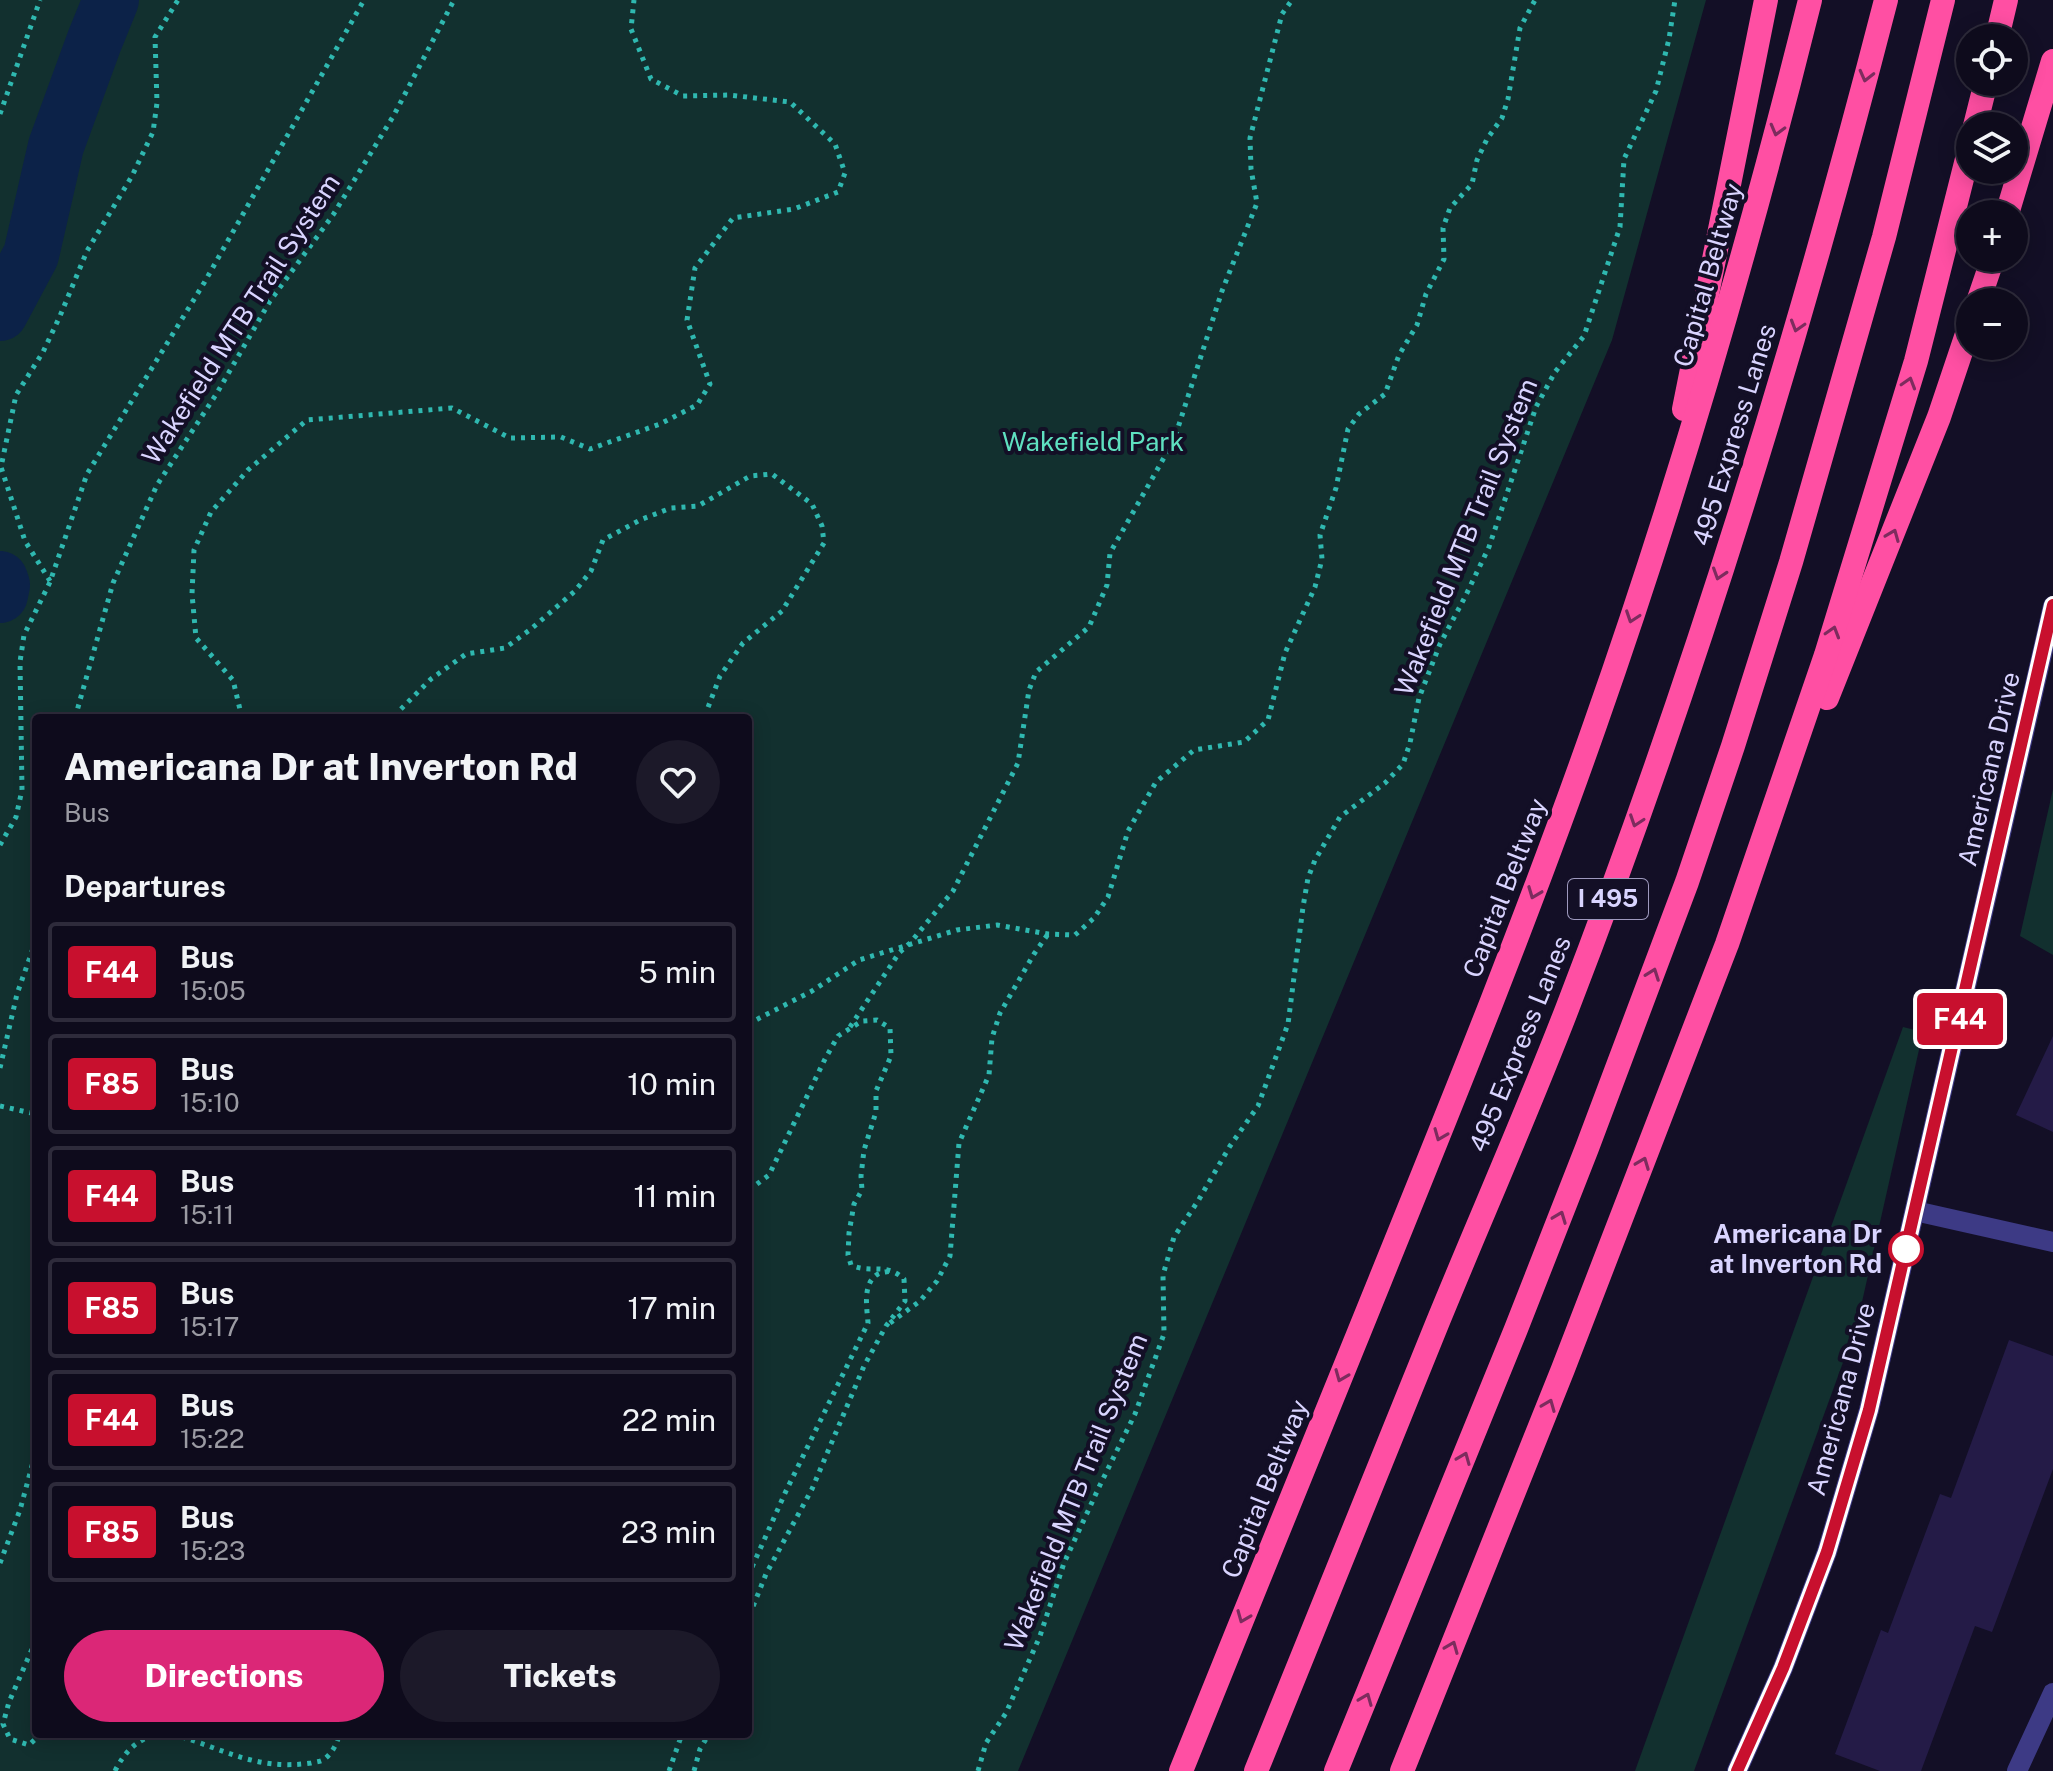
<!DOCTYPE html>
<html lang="en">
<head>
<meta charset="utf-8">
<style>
  :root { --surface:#0e0b1c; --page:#1c1929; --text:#f1f3f6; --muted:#9b9ba3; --line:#2e2b3b; --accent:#db2777 }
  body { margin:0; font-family:"Public Sans",sans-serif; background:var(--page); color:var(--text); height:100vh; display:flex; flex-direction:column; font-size:30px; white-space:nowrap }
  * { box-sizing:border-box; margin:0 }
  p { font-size:26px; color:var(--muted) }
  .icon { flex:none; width:44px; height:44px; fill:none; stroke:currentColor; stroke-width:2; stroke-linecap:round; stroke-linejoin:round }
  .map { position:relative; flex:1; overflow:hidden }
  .sheet { position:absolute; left:32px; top:714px; width:720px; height:1024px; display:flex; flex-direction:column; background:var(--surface); border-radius:8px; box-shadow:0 4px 20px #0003,0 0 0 2px var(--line) }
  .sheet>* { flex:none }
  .badge { padding:0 16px; border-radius:6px; font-size:28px; line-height:52px }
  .controls { position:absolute; left:1956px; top:24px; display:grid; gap:16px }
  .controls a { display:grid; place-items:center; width:72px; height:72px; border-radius:50%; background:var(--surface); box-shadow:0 4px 20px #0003,0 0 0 2px var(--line); font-size:40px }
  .map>.badge { position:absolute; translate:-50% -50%; box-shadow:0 0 0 4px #fff }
  h2 { padding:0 32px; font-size:30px; line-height:72px }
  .round { display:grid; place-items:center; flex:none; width:84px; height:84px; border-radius:42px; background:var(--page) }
  .headline { display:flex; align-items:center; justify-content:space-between; height:136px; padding:0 32px }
  h1 { font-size:38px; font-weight:800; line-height:60px }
  .action { display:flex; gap:16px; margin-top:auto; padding:16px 32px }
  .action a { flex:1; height:92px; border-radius:48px; background:var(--accent); color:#fff; font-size:32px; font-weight:800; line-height:92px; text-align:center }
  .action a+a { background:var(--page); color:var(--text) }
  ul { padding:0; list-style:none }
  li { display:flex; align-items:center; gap:24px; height:100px; margin:0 16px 12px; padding:0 16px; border:4px solid var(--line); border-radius:8px }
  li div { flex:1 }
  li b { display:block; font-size:30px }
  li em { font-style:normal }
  li .badge { min-width:88px; font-weight:700; text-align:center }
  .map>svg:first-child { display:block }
  .green { fill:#12302f; fill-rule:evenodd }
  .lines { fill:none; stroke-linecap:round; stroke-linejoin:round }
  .river { stroke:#0c2248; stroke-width:56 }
  .building { fill:#241b47 }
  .path { stroke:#2fb8b0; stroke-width:5; stroke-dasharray:4 6; stroke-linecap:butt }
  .minor { stroke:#3d3a85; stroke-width:20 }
  .highway { stroke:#ff4fa3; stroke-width:24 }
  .oneway { stroke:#7d2c5e }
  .line-casing { stroke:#fff; stroke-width:18 }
  .line { stroke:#c8102e; stroke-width:12 }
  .stop-dot { fill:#fff; stroke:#c8102e; stroke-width:4 }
  .labels { text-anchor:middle; stroke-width:8; stroke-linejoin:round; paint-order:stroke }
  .shield { fill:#130f26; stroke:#9e99be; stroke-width:2 }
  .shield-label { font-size:24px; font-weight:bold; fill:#d9d4ff }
  .street-label { font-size:26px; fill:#d9d4ff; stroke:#130f26 }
  .park-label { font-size:26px; fill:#5fe0c0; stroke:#130f26 }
  .stop-label { font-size:26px; font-weight:bold; fill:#d9d4ff; stroke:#130f26; text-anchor:end }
</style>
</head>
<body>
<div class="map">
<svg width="2053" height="1771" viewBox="0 0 2053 1771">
  <rect width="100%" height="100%" fill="#130f26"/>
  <g class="green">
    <path d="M0,0H1706L1612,340L1018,1771H0ZM36,718H748V1734H36Z"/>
    <polygon points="2053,789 2053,955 2020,936"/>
    <polygon points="1903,1027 1923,1032 1857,1324 1694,1771 1635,1771"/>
  </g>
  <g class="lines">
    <g class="river">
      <polyline points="0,313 31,255 56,146 94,42 111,0"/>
      <polyline points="0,579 2,585 0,595"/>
    </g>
  </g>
  <g class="building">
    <polygon points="2053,1036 2053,1132 2016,1115"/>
    <polygon points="2009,1340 2053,1356 2053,1469 1992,1632 1975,1626 1921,1771 1880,1771 1835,1754 1881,1630 1888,1633 1940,1494 1951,1498"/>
  </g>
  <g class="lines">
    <g class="path">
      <polyline points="0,114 40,0"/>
      <polyline points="50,581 25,541 1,467 16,395 43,352 60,316 87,251 132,176 153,132 157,103 155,37 178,0"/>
      <polyline points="75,718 113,583 157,485 217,393 270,301 333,215 394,115 454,0"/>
      <polyline points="242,718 233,680 196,638 192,594 194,550 211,512 248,470 307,420 452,408 510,438 561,437 590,449 660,424 697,405 710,384 687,320 695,268 733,218 794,209 838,192 845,173 835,144 790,102 729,95 683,96 651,79 631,29 634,0"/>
      <polyline points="401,718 399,711 431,679 466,654 505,648 531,629 575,591 591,571 603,540 640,520 671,508 698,506 750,476 772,474 812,504 822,526 824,543 782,611 743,643 720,676 704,718"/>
      <polyline points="0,845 16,817 22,790 20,662 24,635 50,582 87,474 204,283 364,0"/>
      <polyline points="748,1024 812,991 859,960 957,930 997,925 1048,934 1075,935 1094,918 1108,897 1128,831 1156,782 1194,750 1244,742 1268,720 1285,653 1315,587 1322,559 1320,535 1336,488 1348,429 1359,414 1385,394 1399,355 1417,325 1426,294 1444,259 1443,228 1450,208 1472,184 1477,160 1487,139 1502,118 1508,99 1520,28 1535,0"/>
      <polyline points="850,1027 899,953 910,943 953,891 1018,763 1029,690 1036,672 1089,627 1107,585 1110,553 1174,440 1222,291 1257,203 1251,169 1250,138 1282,14 1292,0"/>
      <polyline points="0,1068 17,994 36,940"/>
      <polyline points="0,1106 36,1114"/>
      <path d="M748,1186L753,1187L769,1175L825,1059L838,1036L862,1021L877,1020L890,1028L891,1056L876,1091V1112L864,1150L861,1176L862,1190L854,1204L849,1233L848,1255L851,1265C871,1274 886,1262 904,1279L905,1301L886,1326L864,1366L812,1489L766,1574L748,1619"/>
      <polyline points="890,1323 920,1301 937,1281 950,1256 959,1143 989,1075 992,1038 1000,1013 1034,954 1048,934"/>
      <polyline points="0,1563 20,1510 36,1451"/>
      <path d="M748,1576L786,1491L868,1323C867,1308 862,1283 878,1274C882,1272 886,1272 891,1271"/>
      <polyline points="36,1640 9,1702 3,1724 10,1739 29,1745 41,1734"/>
      <path d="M172,1734C223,1748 254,1771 311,1763C315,1762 319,1762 323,1760C331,1755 338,1743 339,1734"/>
      <path d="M115,1771C125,1751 137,1739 159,1734"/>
      <polyline points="669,1771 682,1734"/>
      <polyline points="694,1771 700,1749 709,1734"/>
      <polyline points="978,1771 986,1743 1006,1713 1040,1636 1064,1563 1100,1485 1135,1414 1164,1334 1163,1275 1174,1237 1198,1201 1230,1146 1258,1106 1288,1024 1303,907 1308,878 1315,860 1340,817 1385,783 1403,764 1410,743 1419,698 1440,644 1465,597 1489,547 1536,407 1555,372 1584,336 1620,227 1624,159 1656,91 1669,39 1675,0"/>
    </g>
    <g class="minor">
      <polyline points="1915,1211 2053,1242"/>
      <polyline points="1737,1771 1783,1668 1827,1552 1869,1410 2053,606"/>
      <polyline points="2017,1771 2053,1693"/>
    </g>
    <g class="highway">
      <polyline points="1997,38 2006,0"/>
      <polyline points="1975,126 1986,82"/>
      <polyline points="2007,214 2053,61"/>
      <polyline points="1978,302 1993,258"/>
      <polyline points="1684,409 1766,0"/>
      <polyline points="1827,698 1939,417 1970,325"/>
      <path d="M1181,1771C1239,1628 1296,1485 1355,1342C1438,1137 1522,933 1595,725C1679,487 1749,245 1810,0"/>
      <path d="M1256,1771C1316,1622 1376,1473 1437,1324C1480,1219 1526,1115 1567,1009C1694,680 1798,342 1886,0"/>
      <polyline points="1336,1771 1516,1329 1587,1148 1687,882 1733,746 1791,562 1884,237 1943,0"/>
      <polyline points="1402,1771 1563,1369 1727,944 1826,655 1916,361 1970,147"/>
    </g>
  </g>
  <defs><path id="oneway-chevron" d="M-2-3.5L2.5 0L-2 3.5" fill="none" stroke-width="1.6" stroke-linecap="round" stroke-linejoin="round" transform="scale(2)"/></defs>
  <g class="oneway">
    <use href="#oneway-chevron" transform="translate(1866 76) rotate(104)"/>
    <use href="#oneway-chevron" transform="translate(1777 130) rotate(105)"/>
    <use href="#oneway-chevron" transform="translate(1797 326) rotate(107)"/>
    <use href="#oneway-chevron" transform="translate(1909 383) rotate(-73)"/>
    <use href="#oneway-chevron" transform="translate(1893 535) rotate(-68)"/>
    <use href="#oneway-chevron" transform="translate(1719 574) rotate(108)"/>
    <use href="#oneway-chevron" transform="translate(1632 617) rotate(109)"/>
    <use href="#oneway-chevron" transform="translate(1833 632) rotate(-73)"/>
    <use href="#oneway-chevron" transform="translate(1636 821) rotate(109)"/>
    <use href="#oneway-chevron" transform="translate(1534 893) rotate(111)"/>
    <use href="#oneway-chevron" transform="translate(1653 974) rotate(-70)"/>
    <use href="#oneway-chevron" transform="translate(1440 1135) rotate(112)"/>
    <use href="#oneway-chevron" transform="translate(1643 1163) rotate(-69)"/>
    <use href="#oneway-chevron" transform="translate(1560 1217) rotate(-69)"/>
    <use href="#oneway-chevron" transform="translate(1341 1376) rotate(112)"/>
    <use href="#oneway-chevron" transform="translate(1549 1405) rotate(-68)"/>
    <use href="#oneway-chevron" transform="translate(1464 1458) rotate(-68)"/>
    <use href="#oneway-chevron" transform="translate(1243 1617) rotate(112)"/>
    <use href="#oneway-chevron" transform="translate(1452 1647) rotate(-68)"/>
    <use href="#oneway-chevron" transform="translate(1366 1699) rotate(-68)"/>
  </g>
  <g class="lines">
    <g class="line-casing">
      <polyline id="line" points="1737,1771 1783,1668 1827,1552 1869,1410 2053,605"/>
    </g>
    <use href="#line" class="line"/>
  </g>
  <circle class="stop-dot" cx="1906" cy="1249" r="16"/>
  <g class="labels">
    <rect class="shield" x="1568" y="879" width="80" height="40" rx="6"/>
    <g class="shield-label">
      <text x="1608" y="907">I 495</text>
    </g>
    <g class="street-label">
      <text transform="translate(1708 275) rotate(-74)" y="9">Capital Beltway</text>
      <text transform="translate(241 319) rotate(-57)" y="9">Wakefield MTB Trail System</text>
      <text transform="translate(1734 435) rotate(-73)" y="9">495 Express Lanes</text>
      <text transform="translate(1466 537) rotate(-68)" y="9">Wakefield MTB Trail System</text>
      <text transform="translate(1989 769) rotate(-77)" y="9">Americana Drive</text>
      <text transform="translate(1505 888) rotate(-69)" y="9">Capital Beltway</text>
      <text transform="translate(1520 1044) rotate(-68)" y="9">495 Express Lanes</text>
      <text transform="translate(1841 1399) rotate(-75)" y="9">Americana Drive</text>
      <text transform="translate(1265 1489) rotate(-68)" y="9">Capital Beltway</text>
      <text transform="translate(1076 1492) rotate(-68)" y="9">Wakefield MTB Trail System</text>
    </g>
    <g class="park-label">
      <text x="1093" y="451">Wakefield Park</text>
    </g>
    <g class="stop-label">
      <text x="1882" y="1243">Americana Dr<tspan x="1882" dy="30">at Inverton Rd</tspan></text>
    </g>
  </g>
</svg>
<div class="controls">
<a><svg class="icon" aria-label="locate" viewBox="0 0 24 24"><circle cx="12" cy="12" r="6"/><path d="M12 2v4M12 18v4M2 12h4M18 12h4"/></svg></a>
<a><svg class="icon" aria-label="layers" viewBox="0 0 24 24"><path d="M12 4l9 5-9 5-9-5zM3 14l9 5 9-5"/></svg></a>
<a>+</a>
<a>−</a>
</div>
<b class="badge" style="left:1960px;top:1019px;background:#c8102e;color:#fff">F44</b>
<section class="sheet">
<div class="headline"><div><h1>Americana Dr at Inverton Rd</h1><p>Bus</p></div><a class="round"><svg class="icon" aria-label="heart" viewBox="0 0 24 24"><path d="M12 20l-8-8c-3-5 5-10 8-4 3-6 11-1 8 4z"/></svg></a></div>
<h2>Departures</h2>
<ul>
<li><span class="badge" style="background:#c8102e;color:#fff">F44</span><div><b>Bus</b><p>15:05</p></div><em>5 min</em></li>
<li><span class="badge" style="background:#c8102e;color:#fff">F85</span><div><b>Bus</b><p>15:10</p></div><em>10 min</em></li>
<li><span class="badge" style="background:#c8102e;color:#fff">F44</span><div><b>Bus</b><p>15:11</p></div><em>11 min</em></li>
<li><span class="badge" style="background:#c8102e;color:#fff">F85</span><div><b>Bus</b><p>15:17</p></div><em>17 min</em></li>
<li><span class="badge" style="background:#c8102e;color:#fff">F44</span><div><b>Bus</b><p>15:22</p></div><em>22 min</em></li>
<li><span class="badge" style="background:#c8102e;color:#fff">F85</span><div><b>Bus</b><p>15:23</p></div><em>23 min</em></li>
</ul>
<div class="action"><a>Directions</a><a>Tickets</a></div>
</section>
</div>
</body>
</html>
